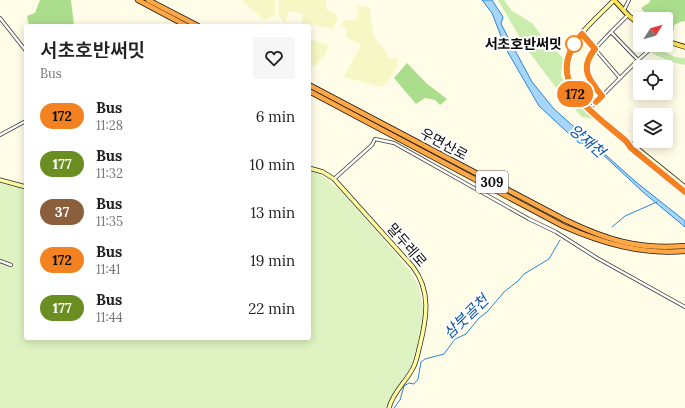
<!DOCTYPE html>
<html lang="en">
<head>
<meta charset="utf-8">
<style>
  :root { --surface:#fff; --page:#f6f6f6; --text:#222; --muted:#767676 }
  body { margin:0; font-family:Lora,"Noto Sans KR",serif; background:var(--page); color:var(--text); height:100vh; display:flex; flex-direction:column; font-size:15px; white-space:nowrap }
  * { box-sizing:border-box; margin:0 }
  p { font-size:13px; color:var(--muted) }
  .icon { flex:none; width:22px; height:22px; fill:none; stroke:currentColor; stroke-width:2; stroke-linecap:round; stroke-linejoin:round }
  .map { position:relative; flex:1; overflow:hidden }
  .drawer { position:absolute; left:24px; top:24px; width:287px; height:316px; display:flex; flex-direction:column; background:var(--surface); border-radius:4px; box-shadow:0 2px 10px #0003 }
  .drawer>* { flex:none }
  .badge { padding:0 8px; border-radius:13px; font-size:14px; line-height:26px }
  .needle { width:26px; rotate:53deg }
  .controls { position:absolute; left:633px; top:12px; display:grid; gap:8px }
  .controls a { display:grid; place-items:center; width:40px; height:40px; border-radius:4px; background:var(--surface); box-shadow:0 2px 10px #0003; font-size:20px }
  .map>.badge { position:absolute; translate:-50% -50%; box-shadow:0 0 0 2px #fff }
  .round { display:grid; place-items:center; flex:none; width:42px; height:42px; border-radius:4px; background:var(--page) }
  .head { display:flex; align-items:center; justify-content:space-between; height:68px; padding:0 16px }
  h1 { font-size:19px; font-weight:600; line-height:30px }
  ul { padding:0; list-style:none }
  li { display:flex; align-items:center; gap:12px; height:48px; padding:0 16px }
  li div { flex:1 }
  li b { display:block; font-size:15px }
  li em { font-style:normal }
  li .badge { min-width:44px; font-weight:700; text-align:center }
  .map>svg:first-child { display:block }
  .farmland { fill:#f7f7c5 }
  .green { fill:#caecae }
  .forest { fill:#abde8c }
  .pitch { fill:#def3c1 }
  .water { fill:#a7d6fc; stroke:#2885d9 }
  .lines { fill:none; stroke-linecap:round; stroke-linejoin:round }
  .stream { stroke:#2885d9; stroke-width:1 }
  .street-casing { stroke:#3d3d3d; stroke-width:4 }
  .secondary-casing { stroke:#2c2c2c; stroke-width:5 }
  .primary-casing { stroke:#1b1b1b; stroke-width:5.5 }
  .highway-casing { stroke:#1b1b1b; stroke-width:6 }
  .street { stroke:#fff; stroke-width:2.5 }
  .secondary { stroke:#fffca2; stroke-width:3.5 }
  .primary { stroke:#ffe357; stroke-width:4 }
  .highway { stroke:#ffa845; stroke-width:4.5 }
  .line-casing { stroke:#fff; stroke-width:9 }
  .line { stroke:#f58220; stroke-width:6 }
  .stop-dot { fill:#fff; stroke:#f58220; stroke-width:2 }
  .labels { text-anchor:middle; stroke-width:4; stroke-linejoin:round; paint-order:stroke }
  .shield { fill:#fff; stroke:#545454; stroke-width:1 }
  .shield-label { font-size:13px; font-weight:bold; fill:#0a0a0a }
  .stop-label { font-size:14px; font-weight:bold; fill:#0a0a0a; stroke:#fff; text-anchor:end }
  .street-label { font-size:14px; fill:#0a0a0a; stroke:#fff }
  .water-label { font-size:15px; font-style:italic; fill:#0b56a5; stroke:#fff }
</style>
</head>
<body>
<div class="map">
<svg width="685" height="408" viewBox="0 0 685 408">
  <rect width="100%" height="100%" fill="#fffce7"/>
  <g class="farmland">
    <polygon points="241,0 275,0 275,15 264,20"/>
    <polygon points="278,0 326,0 326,9 334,12 338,18 333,29 312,24 309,30 310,39 328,45 325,55 316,65 309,67 309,26 301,26 303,14 288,11 285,23 278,15 279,6"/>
    <polygon points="358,6 370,7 371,22 375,38 379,44 388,53 387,57 392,59 394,57 397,58 398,65 391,77 385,84 381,87 344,77 361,45 346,37 347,29 341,24 344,21 357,19"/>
  </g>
  <g class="green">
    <polygon points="498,0 504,0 512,11 532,23 544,39 563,58 561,76 575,100 594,119 582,117 560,93 526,48"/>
    <polygon points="656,48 676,57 685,58 685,65 675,63 651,53"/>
  </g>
  <g class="forest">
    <polygon points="40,0 71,0 74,26 29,26 27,16 35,13"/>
    <path d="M650,0H685V21L680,22L674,25V30L666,26V19C655,19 648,18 641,8L650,2Z"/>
    <polygon points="407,63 426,83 447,99 440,105 435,100 425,98 416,104 394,78"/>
  </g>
  <polygon class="pitch" points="309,170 322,176 339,189 399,257 411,273 419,287 423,308 423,327 411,366 395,391 387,408 0,408 0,182 26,189 26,338 309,338"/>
  <polygon class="water" points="482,0 492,0 503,17 501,24 532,82 554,109 636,182 685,221 685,227 644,193 599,151 587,143 579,143 539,106 506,49 492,13"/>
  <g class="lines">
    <g class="stream">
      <polyline points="612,227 625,216 657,202"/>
      <polyline points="394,408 400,400 404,386 409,383 414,384 418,379 421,362 425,359 444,354 455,339 466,334 479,318 487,312 504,292 518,281 524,274 549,259 560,240"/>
    </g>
    <g class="street-casing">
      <g id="street">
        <polyline points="624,10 629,0"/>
        <polyline points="0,18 26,51"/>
        <polyline points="611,32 628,15"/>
        <polyline points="582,34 620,78"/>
        <polyline points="638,60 655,45"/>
        <path d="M589,109L638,60L611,32C586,58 576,64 602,96"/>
        <polyline points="0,135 26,121"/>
        <polyline points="334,179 372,145 375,139 394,143 529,219 556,232 597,258 685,307"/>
        <polyline points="0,261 11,265"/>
      </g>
    </g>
    <g class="secondary-casing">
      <g id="secondary">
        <path d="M614,0C600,15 581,30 571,49C550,87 602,120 626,141L633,145L685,187"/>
        <polyline points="627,142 631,148 685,192"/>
        <path d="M309,168L323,172L334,179L413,267C431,291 427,317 420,345C418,352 417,361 413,368C406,382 393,392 389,408"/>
        <polyline points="0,180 26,187"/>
      </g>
    </g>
    <g class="primary-casing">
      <g id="primary">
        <polyline points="614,0 628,15 640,25"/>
        <polyline points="666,41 685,47"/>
      </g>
    </g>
    <g class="highway-casing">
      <g id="highway">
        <polyline points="138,0 187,26"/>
        <polyline points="148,0 198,26"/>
        <path d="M309,85L565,220C607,240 638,250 685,246"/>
        <path d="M309,91L563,226C602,243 642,255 685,251"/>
      </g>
    </g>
    <use href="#street" class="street"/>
    <use href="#secondary" class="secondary"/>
    <use href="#primary" class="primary"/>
    <use href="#highway" class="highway"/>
  </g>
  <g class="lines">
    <g class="line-casing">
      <path id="line" d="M596,102L602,96C589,80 579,68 595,49L582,34C540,81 594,113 626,141L631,148L685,192"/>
    </g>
    <use href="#line" class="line"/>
  </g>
  <circle class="stop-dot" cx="574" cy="44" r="8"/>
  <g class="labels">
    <rect class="shield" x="476" y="171" width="32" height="22" rx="3"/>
    <g class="shield-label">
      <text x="492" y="187">309</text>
    </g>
    <g class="stop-label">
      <text x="562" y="49">서초호반써밋</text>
    </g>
    <g class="street-label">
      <text transform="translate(444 144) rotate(28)" y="5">우면산로</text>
      <text transform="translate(407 245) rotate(49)" y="5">말두레로</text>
    </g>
    <g class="water-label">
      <text transform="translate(587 141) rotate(40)" y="5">양재천</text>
      <text transform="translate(466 317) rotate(-44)" y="5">삼붓골천</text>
    </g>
  </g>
</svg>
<div class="controls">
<a><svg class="needle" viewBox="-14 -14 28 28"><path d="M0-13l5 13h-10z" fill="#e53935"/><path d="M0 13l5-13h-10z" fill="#767676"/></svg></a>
<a><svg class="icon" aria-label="locate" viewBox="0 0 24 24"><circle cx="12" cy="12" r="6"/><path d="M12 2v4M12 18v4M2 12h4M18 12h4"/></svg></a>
<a><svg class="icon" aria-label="layers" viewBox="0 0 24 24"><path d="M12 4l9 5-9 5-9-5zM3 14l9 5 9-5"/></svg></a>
</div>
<b class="badge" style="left:575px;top:94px;background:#f58220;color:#111">172</b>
<section class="drawer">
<div class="head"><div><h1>서초호반써밋</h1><p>Bus</p></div><a class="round"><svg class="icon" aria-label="heart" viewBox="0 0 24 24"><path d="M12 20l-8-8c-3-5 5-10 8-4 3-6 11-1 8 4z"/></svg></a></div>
<ul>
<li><span class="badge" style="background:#f58220;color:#111">172</span><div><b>Bus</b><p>11:28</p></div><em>6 min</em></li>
<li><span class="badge" style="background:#6b8e23;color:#fff">177</span><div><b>Bus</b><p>11:32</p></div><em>10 min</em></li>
<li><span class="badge" style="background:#8b5e3c;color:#fff">37</span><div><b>Bus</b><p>11:35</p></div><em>13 min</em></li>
<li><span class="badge" style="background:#f58220;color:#111">172</span><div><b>Bus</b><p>11:41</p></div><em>19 min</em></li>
<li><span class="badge" style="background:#6b8e23;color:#fff">177</span><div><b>Bus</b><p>11:44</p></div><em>22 min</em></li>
</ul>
</section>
</div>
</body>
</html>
